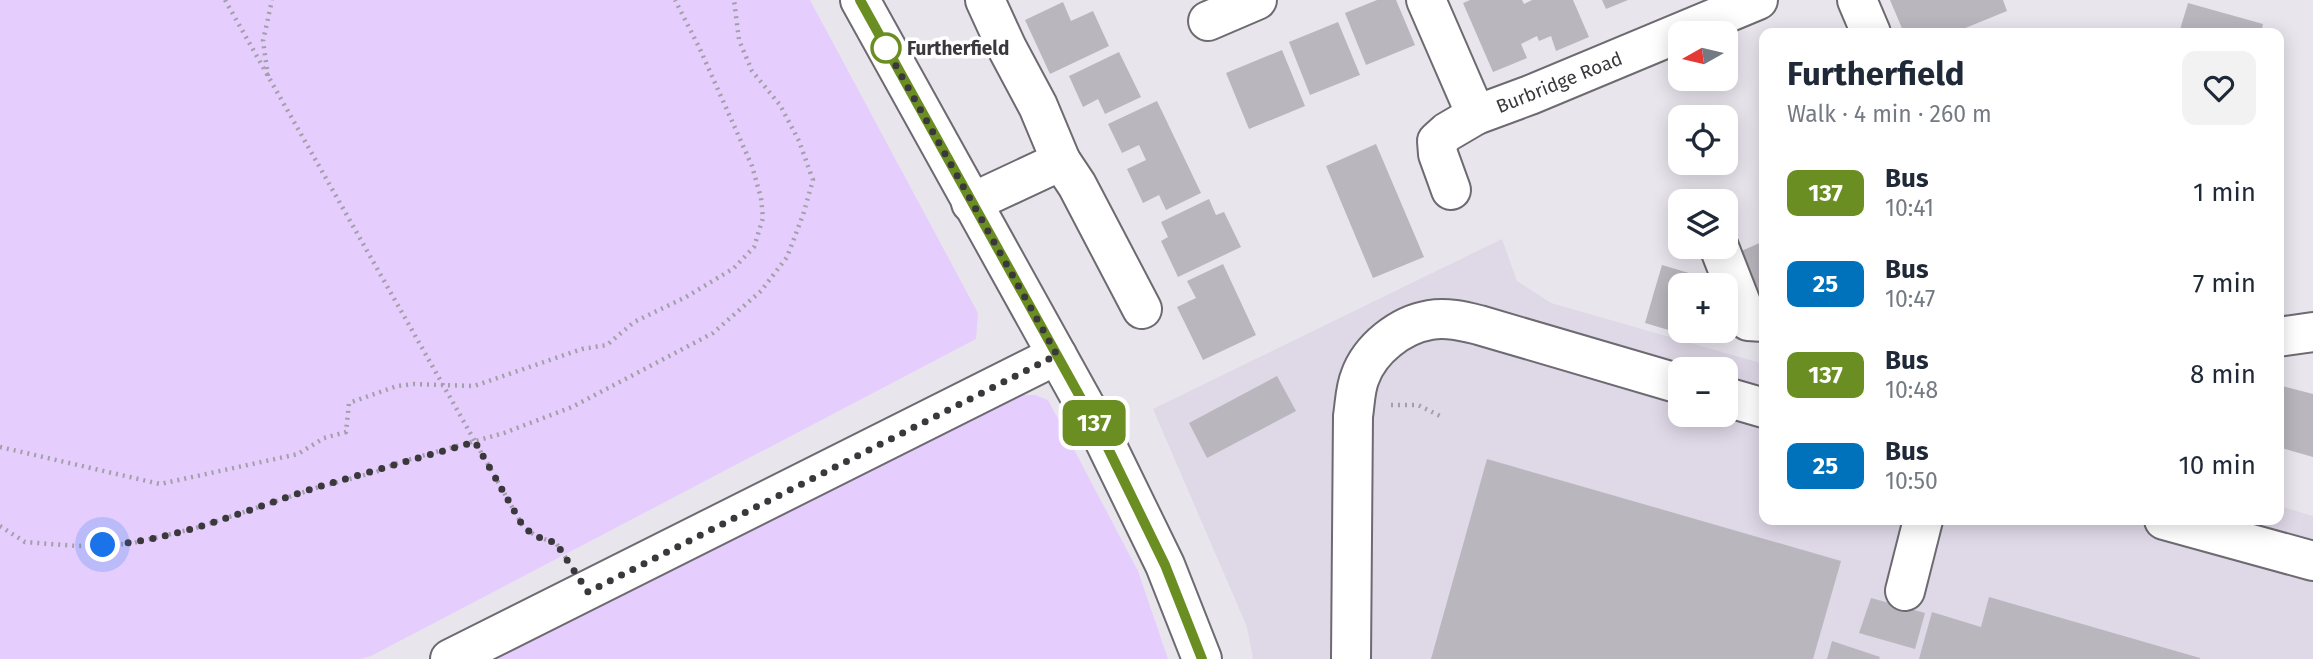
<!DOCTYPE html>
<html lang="en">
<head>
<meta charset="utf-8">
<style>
  :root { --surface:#fff; --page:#f2f2f3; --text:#1f2937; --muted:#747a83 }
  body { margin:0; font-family:"Fira Sans",sans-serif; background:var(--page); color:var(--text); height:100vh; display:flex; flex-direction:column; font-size:26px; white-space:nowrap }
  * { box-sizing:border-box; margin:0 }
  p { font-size:23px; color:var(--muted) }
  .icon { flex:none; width:38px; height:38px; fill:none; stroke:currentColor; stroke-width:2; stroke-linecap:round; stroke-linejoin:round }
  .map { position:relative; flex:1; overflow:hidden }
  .details { position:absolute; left:1759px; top:28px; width:525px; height:497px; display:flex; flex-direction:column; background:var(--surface); border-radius:14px; box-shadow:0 4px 18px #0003 }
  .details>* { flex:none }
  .badge { padding:0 14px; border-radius:10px; font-size:24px; line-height:46px }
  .needle { width:46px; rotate:262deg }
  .buttons { position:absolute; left:1668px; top:21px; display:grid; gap:14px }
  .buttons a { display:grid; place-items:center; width:70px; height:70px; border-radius:14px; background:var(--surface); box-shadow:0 4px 18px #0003; font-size:35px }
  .you { position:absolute; width:35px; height:35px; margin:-18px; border:5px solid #fff; border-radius:50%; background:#1a73e8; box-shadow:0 0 0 10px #1a73e833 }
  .map>.badge { position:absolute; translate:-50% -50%; box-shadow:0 0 0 4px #fff }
  .round { display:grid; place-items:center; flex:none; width:74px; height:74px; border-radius:14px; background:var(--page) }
  .summary { display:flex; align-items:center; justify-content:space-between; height:119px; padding:0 28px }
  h1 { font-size:33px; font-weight:700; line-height:52px }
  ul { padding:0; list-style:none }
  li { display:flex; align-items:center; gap:21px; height:91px; padding:0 28px }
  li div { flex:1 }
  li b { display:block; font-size:26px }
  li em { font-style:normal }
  li .badge { min-width:77px; font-weight:700; text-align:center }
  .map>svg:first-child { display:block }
  .built { fill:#dfd8e7; fill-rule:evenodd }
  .green { fill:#e5cefe }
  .building { fill:#b9b6be }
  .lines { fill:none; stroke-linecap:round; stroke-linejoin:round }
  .minor-casing { stroke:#6d6a71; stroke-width:42 }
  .path { stroke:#a39fa6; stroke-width:4.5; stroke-dasharray:2 5; stroke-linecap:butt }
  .minor { stroke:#fff; stroke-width:38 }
  .line-casing { stroke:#fff; stroke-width:16 }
  .line { stroke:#6b8e23; stroke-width:10 }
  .walk { stroke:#3a383c; stroke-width:7; stroke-dasharray:0 12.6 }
  .stop-dot { fill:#fff; stroke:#6b8e23; stroke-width:3.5 }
  .labels { text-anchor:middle; stroke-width:7; stroke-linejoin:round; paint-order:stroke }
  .stop-label { font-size:19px; font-weight:bold; fill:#3a383c; stroke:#fff; text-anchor:start }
  .street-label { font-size:19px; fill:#3a383c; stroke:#fff }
</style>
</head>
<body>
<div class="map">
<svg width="2313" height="659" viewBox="0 0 2313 659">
  <rect width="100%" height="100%" fill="#e9e5ed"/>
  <path class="built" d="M1502,239L1517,281L1551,303L1764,364V520H2278L2279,506L2313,516V659H1253L1247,627L1153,409ZM1680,369H1726V415H1680Z"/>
  <g class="green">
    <polygon points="0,0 810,0 978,313 976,339 371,656 360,659 0,659"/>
    <polygon points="1022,395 1035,395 1048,400 1138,571 1168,659 482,659 1007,399"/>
  </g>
  <g class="building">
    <polygon points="1377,0 1396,0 1415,45 1366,65 1345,13"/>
    <polygon points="1470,0 1522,0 1524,4 1532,0 1573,0 1589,37 1556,51 1551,36 1539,41 1537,36 1521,44 1527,58 1493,72 1463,3"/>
    <polygon points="1602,0 1628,0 1606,9"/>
    <polygon points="1890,0 2003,0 2007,11 1958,31 1959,33 1904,33"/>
    <polygon points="1063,2 1071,21 1093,11 1109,46 1050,74 1025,20"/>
    <polygon points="2188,3 2263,24 2261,33 2179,33"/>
    <polygon points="1338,22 1360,75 1310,95 1289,42"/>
    <polygon points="1282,50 1305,106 1249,129 1226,73"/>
    <polygon points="1119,52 1141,97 1105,114 1098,99 1083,107 1069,76"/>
    <polygon points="1157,101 1201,193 1166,210 1159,195 1143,203 1127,169 1146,160 1139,145 1122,153 1108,124"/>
    <polygon points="1376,144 1424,257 1373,278 1326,166"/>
    <polygon points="1209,199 1216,215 1224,212 1241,247 1178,277 1161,241 1168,237 1161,222"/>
    <polygon points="1764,241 1764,302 1759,304 1737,253"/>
    <polygon points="1223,264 1256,335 1203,360 1177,307 1196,298 1187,281"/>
    <polygon points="1662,265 1716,281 1715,285 1680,285 1680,331 1701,331 1699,339 1645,323"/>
    <polygon points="1277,376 1296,411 1207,458 1189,423"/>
    <polygon points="2278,385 2313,394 2313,457 2278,447"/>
    <polygon points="1487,459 1841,561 1813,659 1431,659"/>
    <polygon points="1989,597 2200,658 2200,659 1919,659 1932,612 1981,627"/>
    <polygon points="1871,598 1925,613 1915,649 1859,633"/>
    <polygon points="1832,641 1880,657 1879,659 1827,659"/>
  </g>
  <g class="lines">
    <g class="minor-casing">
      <g id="minor">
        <polyline points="860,0 1104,440 1165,565 1202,659"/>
        <polyline points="985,0 1007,48 1038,106 1061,161 1077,185 1142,309"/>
        <polyline points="1426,0 1476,115 1530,95 1758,0"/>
        <polyline points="1857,0 1871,33"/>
        <polyline points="1208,21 1257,0"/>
        <polyline points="1451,190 1438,154 1437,141 1447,132 1476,115"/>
        <polyline points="971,203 1061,161"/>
        <polyline points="1719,247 1748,321 1764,322"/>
        <polyline points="2278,337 2313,332"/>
        <polyline points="1726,397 1764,408"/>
        <polyline points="2164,520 2313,561"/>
        <polyline points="1905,591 1923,520"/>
        <polyline points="450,659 1057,355"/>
        <path d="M1351,659L1353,416C1355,404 1355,389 1360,377C1370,349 1400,325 1430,320C1446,317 1463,321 1479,325L1680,384"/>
      </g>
    </g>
    <g class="path">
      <polyline points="225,0 524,528 538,537 556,543 566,558"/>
      <polyline points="268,76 263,41 272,0"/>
      <polyline points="1391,405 1418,405 1440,416"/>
      <polyline points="0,447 160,484 298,454 324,438 346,432 349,403 397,386 414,384 474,386 582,349 607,345 634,322 686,297 734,268 754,247 763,218 761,198 752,166 699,47 675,0"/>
      <polyline points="0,526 25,542 77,546 129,544 196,528 316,488 376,472 400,462 504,433 572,407 713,333 761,291 787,257 803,215 813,180 799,141 780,105 752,71 739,40 734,0"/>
    </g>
    <use href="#minor" class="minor"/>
  </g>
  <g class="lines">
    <g class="line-casing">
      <polyline id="line" points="860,0 1104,440 1165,565 1202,659"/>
    </g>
    <use href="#line" class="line"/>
    <path class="walk" d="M103,545C177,541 245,510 315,488C368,472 422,457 475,442L524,528L538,537L556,543L588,592L1057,355L886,48"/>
  </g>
  <circle class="stop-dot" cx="886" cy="48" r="14"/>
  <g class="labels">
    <g class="stop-label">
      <text x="907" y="55">Furtherfield</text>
    </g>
    <g class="street-label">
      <text transform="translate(1559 82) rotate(-22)" y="7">Burbridge Road</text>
    </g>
  </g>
</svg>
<div class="buttons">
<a><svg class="needle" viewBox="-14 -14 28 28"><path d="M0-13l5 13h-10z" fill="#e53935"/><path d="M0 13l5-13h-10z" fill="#747a83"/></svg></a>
<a><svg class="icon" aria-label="locate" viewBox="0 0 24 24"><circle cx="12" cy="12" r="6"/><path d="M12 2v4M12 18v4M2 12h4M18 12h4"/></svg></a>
<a><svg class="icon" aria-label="layers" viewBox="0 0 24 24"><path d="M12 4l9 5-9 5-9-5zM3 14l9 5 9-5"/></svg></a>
<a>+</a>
<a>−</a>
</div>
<div class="you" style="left:103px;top:545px"></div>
<b class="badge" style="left:1094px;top:423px;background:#6b8e23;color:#fff">137</b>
<section class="details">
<div class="summary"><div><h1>Furtherfield</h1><p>Walk · 4 min · 260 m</p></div><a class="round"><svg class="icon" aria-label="heart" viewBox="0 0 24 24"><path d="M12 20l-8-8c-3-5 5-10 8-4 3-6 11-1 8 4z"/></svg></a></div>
<ul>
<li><span class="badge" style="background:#6b8e23;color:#fff">137</span><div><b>Bus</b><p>10:41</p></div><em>1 min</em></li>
<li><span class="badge" style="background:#0072bc;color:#fff">25</span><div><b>Bus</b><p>10:47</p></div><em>7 min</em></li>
<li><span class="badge" style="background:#6b8e23;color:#fff">137</span><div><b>Bus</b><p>10:48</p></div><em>8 min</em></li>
<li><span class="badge" style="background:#0072bc;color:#fff">25</span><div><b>Bus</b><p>10:50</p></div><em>10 min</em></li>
</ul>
</section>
</div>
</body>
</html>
